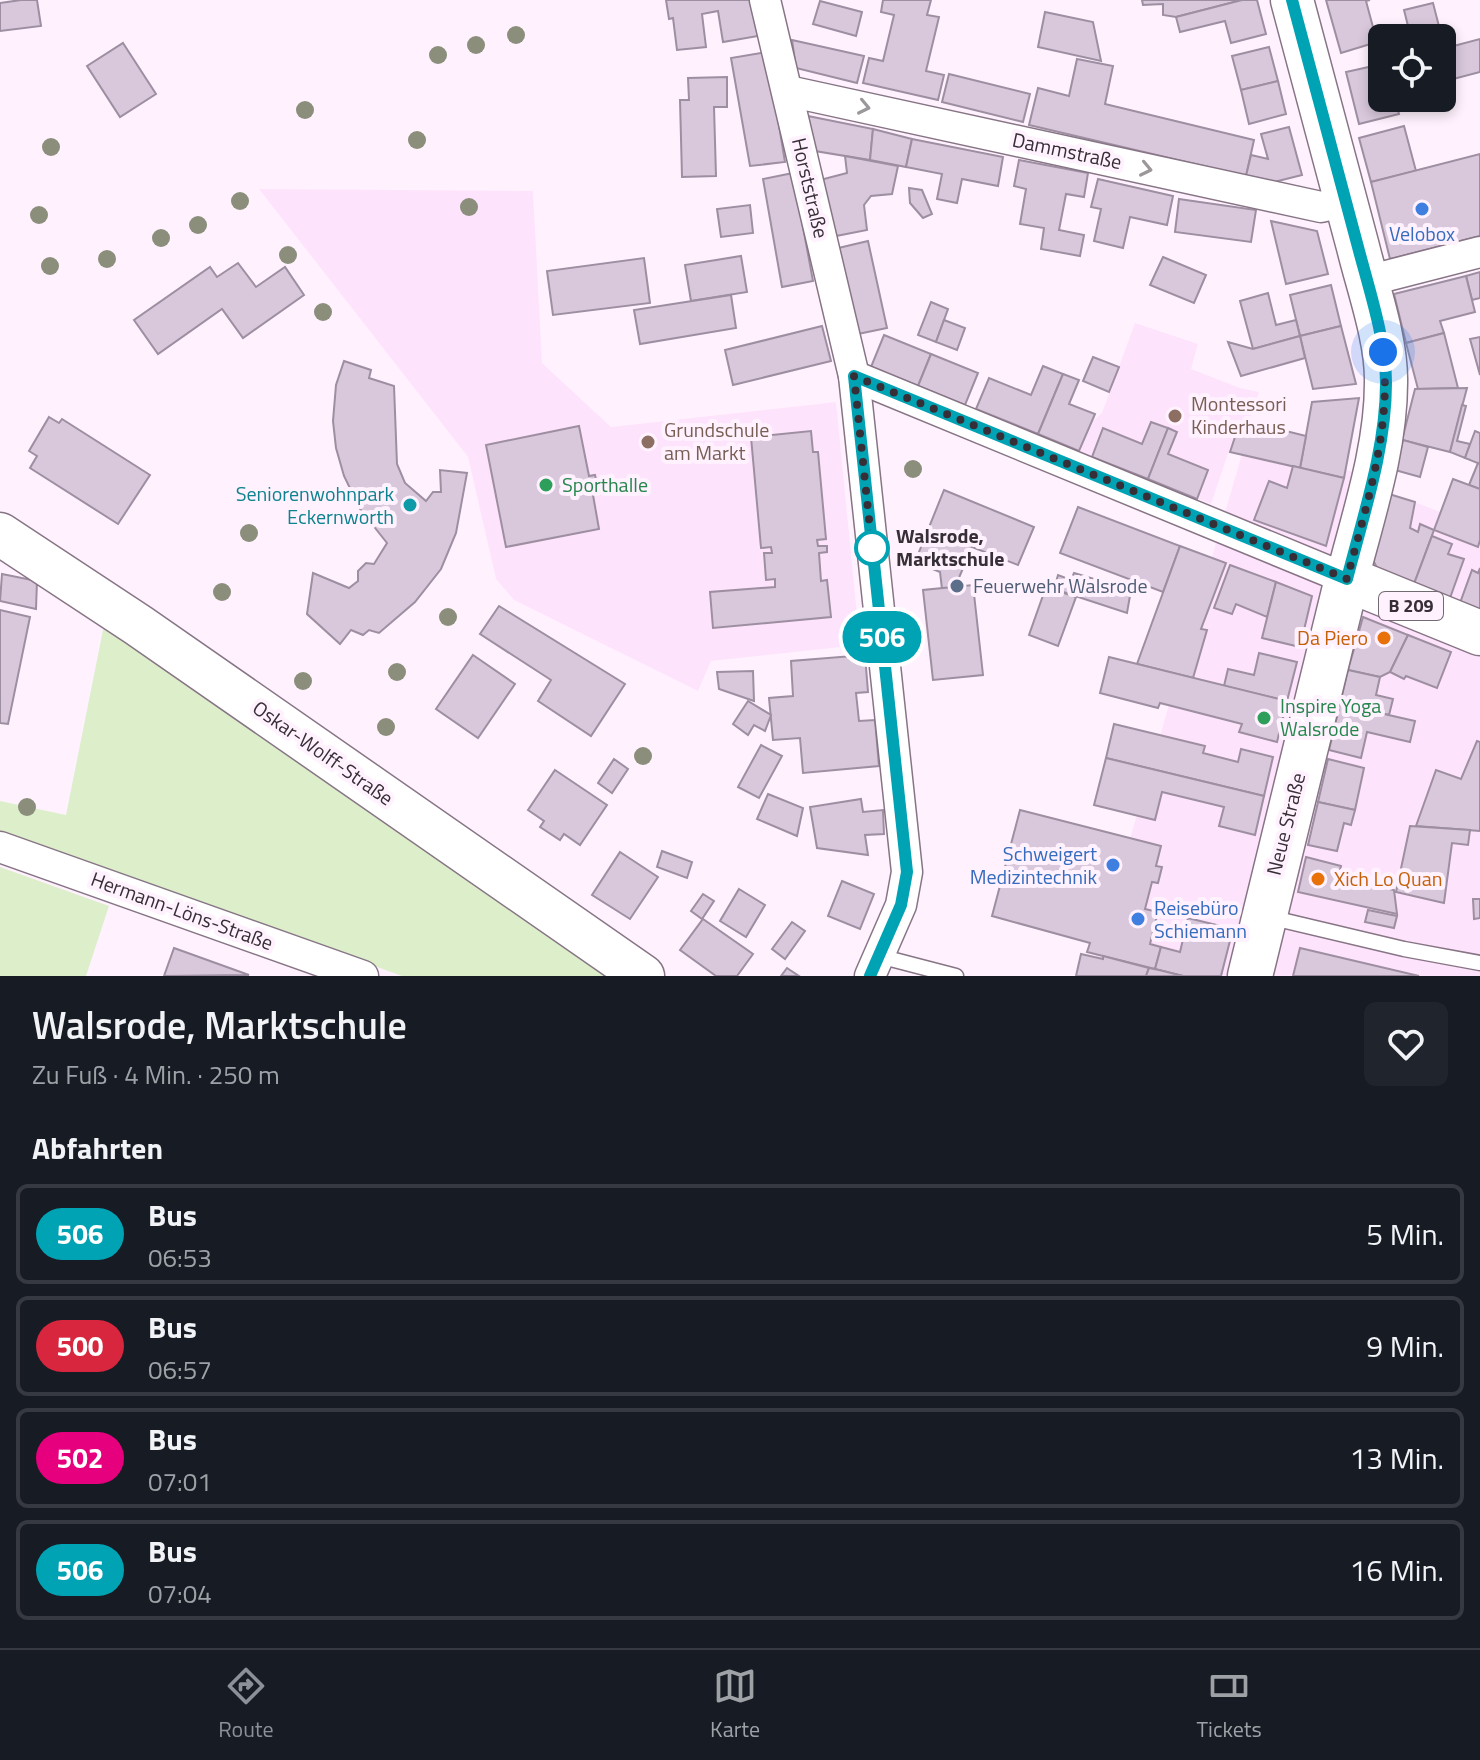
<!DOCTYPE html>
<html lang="de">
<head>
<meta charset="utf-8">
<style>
  :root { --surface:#171b24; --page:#20242c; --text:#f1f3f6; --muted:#9ea1a6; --line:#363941; --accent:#8c9099 }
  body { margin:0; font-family:"Titillium Web",sans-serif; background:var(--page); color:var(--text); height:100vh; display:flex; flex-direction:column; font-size:30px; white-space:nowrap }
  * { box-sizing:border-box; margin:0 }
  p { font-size:26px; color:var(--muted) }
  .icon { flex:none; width:44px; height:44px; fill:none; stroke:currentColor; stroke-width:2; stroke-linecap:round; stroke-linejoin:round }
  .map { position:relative; height:976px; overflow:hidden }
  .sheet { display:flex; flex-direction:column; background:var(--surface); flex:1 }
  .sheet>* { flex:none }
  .badge { padding:0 16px; border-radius:26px; font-size:28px; line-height:52px }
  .buttons { position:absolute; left:1368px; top:24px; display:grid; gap:16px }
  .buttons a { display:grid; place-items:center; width:88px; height:88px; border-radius:12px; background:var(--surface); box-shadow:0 4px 12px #0003; font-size:40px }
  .you { position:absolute; width:40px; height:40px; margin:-20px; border:6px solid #fff; border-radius:50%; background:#1a73e8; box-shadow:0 0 0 12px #1a73e833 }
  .map>.badge { position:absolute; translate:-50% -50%; box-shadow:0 0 0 4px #fff }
  h2 { padding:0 32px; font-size:30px; line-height:72px }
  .round { display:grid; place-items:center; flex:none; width:84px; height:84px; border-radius:12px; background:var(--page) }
  .head { display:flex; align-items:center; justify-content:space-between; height:136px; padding:0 32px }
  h1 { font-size:38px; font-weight:600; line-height:60px }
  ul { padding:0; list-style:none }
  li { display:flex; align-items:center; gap:24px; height:100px; margin:0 16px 12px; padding:0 16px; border:4px solid var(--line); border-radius:12px }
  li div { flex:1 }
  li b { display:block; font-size:30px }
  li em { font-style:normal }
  li .badge { min-width:88px; font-weight:700; text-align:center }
  .tabs { display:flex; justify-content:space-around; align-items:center; height:112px; border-top:2px solid var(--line); background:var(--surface); font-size:22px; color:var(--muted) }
  .tabs a { display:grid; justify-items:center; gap:4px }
  .tabs .active { color:var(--accent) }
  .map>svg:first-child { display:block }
  .built { fill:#fee3fc }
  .green { fill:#ddefca }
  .building { fill:#d9c8dc; stroke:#9e8ea1; stroke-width:2 }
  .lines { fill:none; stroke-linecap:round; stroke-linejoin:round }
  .lane-casing { stroke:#877586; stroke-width:17 }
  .street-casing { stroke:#877586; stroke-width:33 }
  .secondary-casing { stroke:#877586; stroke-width:45 }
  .primary-casing { stroke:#877586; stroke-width:47 }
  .lane { stroke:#fff; stroke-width:14 }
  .street { stroke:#fff; stroke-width:30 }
  .secondary { stroke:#fff; stroke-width:42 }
  .primary { stroke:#fff; stroke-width:44 }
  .tree { fill:#8a8e7b }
  .oneway { stroke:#9b979b }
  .line-casing { stroke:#fff; stroke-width:18 }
  .line { stroke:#00a3b4; stroke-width:12 }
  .walk { stroke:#372f37; stroke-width:8; stroke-dasharray:0 14.4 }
  .shop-dot { fill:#3f7fe0; stroke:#fff2fe; stroke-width:3 }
  .education-dot { fill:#8d6e63; stroke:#fff2fe; stroke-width:3 }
  .leisure-dot { fill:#2e9e5b; stroke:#fff2fe; stroke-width:3 }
  .culture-dot { fill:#0f9aa8; stroke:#fff2fe; stroke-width:3 }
  .stop-dot { fill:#fff; stroke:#00a3b4; stroke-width:4 }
  .service-dot { fill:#5c6f8a; stroke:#fff2fe; stroke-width:3 }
  .food-dot { fill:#e8710a; stroke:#fff2fe; stroke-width:3 }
  .labels { text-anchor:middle; stroke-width:8; stroke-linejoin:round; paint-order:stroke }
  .shield { fill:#fff2fe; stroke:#736a73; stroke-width:2 }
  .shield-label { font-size:18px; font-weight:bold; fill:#372f37 }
  .street-label { font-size:20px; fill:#372f37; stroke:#fff2fe }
  .shop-label { font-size:20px; fill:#366cbe; stroke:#fff2fe }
  .education-label { font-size:20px; fill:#785e54; stroke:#fff2fe; text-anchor:start }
  .leisure-label { font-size:20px; fill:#27864d; stroke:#fff2fe; text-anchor:start }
  .culture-label { font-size:20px; fill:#0d838f; stroke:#fff2fe; text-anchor:end }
  .stop-label { font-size:20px; font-weight:bold; fill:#372f37; stroke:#fff2fe; text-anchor:start }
  .service-label { font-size:20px; fill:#4e5e75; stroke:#fff2fe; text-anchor:start }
  .food-label { font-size:20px; fill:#c56008; stroke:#fff2fe; text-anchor:end }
</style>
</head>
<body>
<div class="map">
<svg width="1480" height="976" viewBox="0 0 1480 976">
  <rect width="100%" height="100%" fill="#fff2fe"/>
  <g class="built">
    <polygon points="259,189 533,191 542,363 611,427 836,402 860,645 711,661 698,691 514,600 496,579 468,457"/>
    <polygon points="1135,323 1198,344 1191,369 1240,388 1259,392 1250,420 1237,427 1211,504 1080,452 1093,421 1102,413"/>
    <polygon points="1249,430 1362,476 1388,492 1480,527 1480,976 1090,976"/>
  </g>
  <g class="green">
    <polygon points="105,620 623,976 402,976 0,831 0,801 66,815"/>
    <polygon points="0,867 109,906 86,976 0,976"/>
  </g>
  <g class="building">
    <polygon points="21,0 37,0 41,26 0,31 0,3"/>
    <polygon points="666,0 752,0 758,36 723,42 718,11 702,14 706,47 677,50 673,18 669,19"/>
    <polygon points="883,0 931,0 927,15 939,17 926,71 944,75 938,100 863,83 869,58 883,61 894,15 881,12"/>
    <polygon points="1142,0 1242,0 1176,17 1163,15 1163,4 1143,5"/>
    <polygon points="1242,0 1257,0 1266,34 1231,43 1225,21 1180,32 1176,17"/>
    <polygon points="1326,0 1370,0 1366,1 1377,42 1341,53"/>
    <polygon points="820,1 862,12 856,36 813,24"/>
    <polygon points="1433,3 1442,38 1411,38 1404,10"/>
    <polygon points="1045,12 1093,22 1101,61 1038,47"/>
    <polygon points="1480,39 1480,72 1442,82 1442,49"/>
    <polygon points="792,40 864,56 857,83 796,68"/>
    <polygon points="123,43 156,94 120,117 87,66"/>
    <polygon points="1269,47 1278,81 1241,90 1232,56"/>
    <polygon points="767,52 785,162 750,166 731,58"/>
    <polygon points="1077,59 1113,66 1105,104 1254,140 1246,176 1029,125 1038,88 1069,96"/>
    <polygon points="1382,64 1382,98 1395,98 1399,114 1359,124 1346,72"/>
    <polygon points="949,74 1030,94 1023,122 942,102"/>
    <polygon points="727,77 727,107 714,107 716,176 682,177 680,100 689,100 688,78"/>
    <polygon points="1278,81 1286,114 1249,124 1241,90"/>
    <polygon points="808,116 873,129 870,160 815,151"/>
    <polygon points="1404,126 1416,171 1371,182 1359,138"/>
    <polygon points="1289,127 1302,175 1274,182 1246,176 1251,155 1268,159 1261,134"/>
    <polygon points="873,129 912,139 906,167 870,160"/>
    <polygon points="912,139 1003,157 998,186 962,179 957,203 937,199 942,174 906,167"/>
    <polygon points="1480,154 1480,236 1390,259 1371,182"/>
    <polygon points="845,156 898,166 892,194 871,196 864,205 867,230 831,237 820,180 847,173"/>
    <polygon points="1019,160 1088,173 1084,197 1066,194 1059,230 1084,235 1080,256 1041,249 1044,228 1020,224 1026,189 1014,186"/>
    <polygon points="793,173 813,281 782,287 763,179"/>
    <polygon points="1098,179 1173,196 1167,225 1130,217 1123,248 1094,241 1101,209 1091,207"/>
    <polygon points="909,188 922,190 932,214 923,218 910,203"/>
    <polygon points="1179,199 1256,210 1251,242 1175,232"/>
    <polygon points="750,205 753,233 721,237 717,209"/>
    <polygon points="1271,221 1317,231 1328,274 1286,284"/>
    <polygon points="868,241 887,328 853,335 834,249"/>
    <polygon points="741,256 747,292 691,301 685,265"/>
    <polygon points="1163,257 1206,275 1194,303 1150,285"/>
    <polygon points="644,258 650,303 553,315 547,271"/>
    <polygon points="238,263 256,287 285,267 304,295 243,338 222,309 158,354 134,320 210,267 217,277"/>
    <polygon points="1480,272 1480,298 1472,300 1466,276"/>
    <polygon points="1466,276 1475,312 1440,321 1444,333 1406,343 1394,294"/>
    <polygon points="1331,285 1341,326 1300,336 1290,295"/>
    <polygon points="1268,293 1276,325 1296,320 1300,336 1253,349 1240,301"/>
    <polygon points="731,295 736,328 640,344 634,310"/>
    <polygon points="931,302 948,309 936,342 918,335"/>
    <polygon points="944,320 965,328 957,350 936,342"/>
    <polygon points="822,326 831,361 733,385 725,350"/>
    <polygon points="1341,326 1356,384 1313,389 1300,336"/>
    <polygon points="1444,333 1458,388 1418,389 1406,343"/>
    <polygon points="884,335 931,354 918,386 871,367"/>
    <polygon points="1300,336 1305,358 1241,376 1228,342 1253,349"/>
    <polygon points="1480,337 1480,375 1470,339"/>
    <polygon points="931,354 978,373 965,405 918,386"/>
    <polygon points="1093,357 1119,367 1109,392 1083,381"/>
    <polygon points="344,361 371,370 369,378 394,386 397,464 405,483 426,501 433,492 441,492 440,470 467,473 456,533 441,569 415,602 379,633 369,630 363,635 351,630 340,644 307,614 313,573 349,588 358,581 358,571 366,563 374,564 387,543 360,509 344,476 336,448 333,421 336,385"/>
    <polygon points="1043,366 1063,374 1038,434 976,409 989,378 1031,395"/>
    <polygon points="1063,374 1079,380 1069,404 1095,414 1079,451 1038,434"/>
    <polygon points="1467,388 1450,452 1402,440 1415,389"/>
    <polygon points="1359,398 1344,478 1300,468 1312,402"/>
    <polygon points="1462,405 1466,406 1457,441 1470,444 1465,458 1450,452"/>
    <polygon points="49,417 59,423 62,419 150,475 118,524 30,468 37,456 29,451"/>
    <polygon points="1151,422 1168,428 1148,479 1092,457 1103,428 1142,444"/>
    <polygon points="1250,422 1306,436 1300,468 1230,452 1238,428"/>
    <polygon points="579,426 589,476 595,475 599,494 593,495 599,529 506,547 486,445"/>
    <polygon points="1168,428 1177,432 1168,454 1208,470 1197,499 1148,479"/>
    <polygon points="811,431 813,452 818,452 826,539 817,540 818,546 827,546 827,552 819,553 821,581 827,580 831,617 713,628 710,592 775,587 775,579 766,580 764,553 772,553 771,547 761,548 751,437"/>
    <polygon points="1475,431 1480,433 1480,464 1465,458"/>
    <polygon points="1403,440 1428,447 1420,477 1395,470"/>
    <polygon points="1478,463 1480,464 1480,489 1469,485"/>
    <polygon points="1293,466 1344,478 1326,546 1254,520 1269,481 1287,488"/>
    <polygon points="1453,479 1480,489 1480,540 1478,547 1434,530"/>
    <polygon points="944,490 1034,527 1018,565 972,547 958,580 959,587 942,589 940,572 915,562"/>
    <polygon points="1389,494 1415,502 1410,528 1418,532 1420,524 1434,530 1414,584 1378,570 1373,560"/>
    <polygon points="1078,507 1180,546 1163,592 1060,553"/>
    <polygon points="1432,536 1452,544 1448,554 1464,559 1450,598 1414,584"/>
    <polygon points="1180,546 1226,563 1201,629 1207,630 1193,678 1137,664"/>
    <polygon points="1230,565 1276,582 1267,617 1236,604 1232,614 1214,608"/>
    <polygon points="1480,568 1480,611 1460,603 1472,570 1478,573"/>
    <polygon points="1074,573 1131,590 1127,613 1054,589 1058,575 1071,580"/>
    <polygon points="2,574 37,581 36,609 0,601"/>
    <polygon points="1276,582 1312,596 1300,647 1262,638"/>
    <polygon points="973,585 983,675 933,680 923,590"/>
    <polygon points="1046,587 1076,597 1058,646 1029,635"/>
    <polygon points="499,606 625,684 591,736 538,701 551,680 480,634"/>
    <polygon points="0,610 30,617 8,724 0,723"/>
    <polygon points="1363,617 1408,635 1390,672 1380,677 1348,670"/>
    <polygon points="1408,635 1451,652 1437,688 1406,676 1404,679 1390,672"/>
    <polygon points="1259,653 1297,662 1287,701 1224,686 1228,669 1254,675"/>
    <polygon points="473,655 515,684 478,738 436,709"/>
    <polygon points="865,655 868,692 856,693 859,721 875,720 879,766 803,773 800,738 773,740 769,698 793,696 791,661"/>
    <polygon points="1109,657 1287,701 1277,742 1239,732 1242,724 1160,703 1158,708 1100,693"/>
    <polygon points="1348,670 1380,677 1376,695 1393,699 1389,715 1340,704"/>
    <polygon points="753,671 754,701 719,689 717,672"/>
    <polygon points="748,701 771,715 765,731 754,725 748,735 733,724"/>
    <polygon points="1340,704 1415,721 1410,742 1367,732 1361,758 1329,750"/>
    <polygon points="1114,724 1205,746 1203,753 1238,762 1241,749 1273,757 1264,796 1106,758"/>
    <polygon points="1477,741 1480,742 1480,831 1416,826 1436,770 1461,779"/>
    <polygon points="761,745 782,756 759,798 738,787"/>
    <polygon points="1106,758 1264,796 1255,835 1219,826 1224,807 1162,792 1155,820 1094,805"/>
    <polygon points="614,759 628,769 612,793 598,783"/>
    <polygon points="1328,759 1364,768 1355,810 1318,802"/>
    <polygon points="555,770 607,805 580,845 564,834 560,840 540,827 544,821 528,810"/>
    <polygon points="768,794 803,808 797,836 757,819"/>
    <polygon points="861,799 863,812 883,810 884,834 865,835 868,855 817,848 810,807"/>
    <polygon points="1318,802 1355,810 1351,825 1344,823 1337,851 1308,845"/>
    <polygon points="1020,810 1161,846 1156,866 1162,867 1158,883 1152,882 1145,909 1158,912 1150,944 1161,947 1155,969 1087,952 1090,943 992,916"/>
    <polygon points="1410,826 1470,830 1468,845 1452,843 1444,903 1396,892"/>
    <polygon points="662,851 692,862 687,878 657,867"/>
    <polygon points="620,852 658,877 630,919 592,895"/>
    <polygon points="1306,857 1341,866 1338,878 1394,890 1397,914 1298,892"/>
    <polygon points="842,881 874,894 860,929 828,916"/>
    <polygon points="739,889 765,905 746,937 720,921"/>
    <polygon points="703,894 714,901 702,919 691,911"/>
    <polygon points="1473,899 1480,899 1480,918 1474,919"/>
    <polygon points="1368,910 1397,916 1394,928 1365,922"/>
    <polygon points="1188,918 1233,929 1221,976 1183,976 1155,969 1161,947 1180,952"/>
    <polygon points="703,919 753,954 737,976 716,976 680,950"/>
    <polygon points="792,922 805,931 785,959 772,949"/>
    <polygon points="174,948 249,975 164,976"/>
    <polygon points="1300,948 1419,976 1293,976"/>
    <polygon points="1081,954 1103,959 1103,956 1149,968 1146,976 1076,976"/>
    <polygon points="787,968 799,976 781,976"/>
    <polygon points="1149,968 1159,970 1183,976 1146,976"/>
  </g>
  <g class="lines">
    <g class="lane-casing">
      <g id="lane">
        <polyline points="1269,917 1404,949 1480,963"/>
        <polyline points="879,956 956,976"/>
      </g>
    </g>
    <g class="street-casing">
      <g id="street">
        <polyline points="765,0 854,376 907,872 901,905 870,976"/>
        <polyline points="788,91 1321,207 1346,201"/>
        <polyline points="1367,281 1480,252"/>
        <polyline points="854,376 1347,579"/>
        <polyline points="0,847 363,976"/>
      </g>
    </g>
    <g class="secondary-casing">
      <g id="secondary">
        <path d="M1292,0C1314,82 1336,164 1358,247C1368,288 1387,340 1386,383C1386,449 1363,516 1347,579"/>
        <polyline points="0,534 138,625 643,976"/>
      </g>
    </g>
    <g class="primary-casing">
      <polyline id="primary" points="1250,976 1347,579 1480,633"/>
    </g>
    <use href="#lane" class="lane"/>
    <use href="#street" class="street"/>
    <use href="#secondary" class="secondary"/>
    <use href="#primary" class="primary"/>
  </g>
  <g class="tree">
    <circle cx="516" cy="35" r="9"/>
    <circle cx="476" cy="45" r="9"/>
    <circle cx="438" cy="55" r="9"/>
    <circle cx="305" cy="110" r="9"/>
    <circle cx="417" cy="140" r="9"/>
    <circle cx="51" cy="147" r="9"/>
    <circle cx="240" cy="201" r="9"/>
    <circle cx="469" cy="207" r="9"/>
    <circle cx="39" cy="215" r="9"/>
    <circle cx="198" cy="225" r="9"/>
    <circle cx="161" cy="238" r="9"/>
    <circle cx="288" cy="255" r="9"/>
    <circle cx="107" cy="259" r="9"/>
    <circle cx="50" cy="266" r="9"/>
    <circle cx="323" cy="312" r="9"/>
    <circle cx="913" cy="469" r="9"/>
    <circle cx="249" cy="533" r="9"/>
    <circle cx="222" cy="592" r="9"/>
    <circle cx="448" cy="617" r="9"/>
    <circle cx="397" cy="672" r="9"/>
    <circle cx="303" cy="681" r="9"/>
    <circle cx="386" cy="727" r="9"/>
    <circle cx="643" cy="756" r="9"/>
    <circle cx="27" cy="807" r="9"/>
  </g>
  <defs><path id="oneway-chevron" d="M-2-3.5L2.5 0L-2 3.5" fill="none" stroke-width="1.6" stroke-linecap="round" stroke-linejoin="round" transform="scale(2)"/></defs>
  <g class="oneway">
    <use href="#oneway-chevron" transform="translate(864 107) rotate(12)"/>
    <use href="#oneway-chevron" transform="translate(1146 169) rotate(12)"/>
  </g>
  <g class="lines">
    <g class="line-casing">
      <path id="line" d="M870,976L901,905L907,872L854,376L1347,579C1363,516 1386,449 1386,383C1386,340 1369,289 1358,247C1336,164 1314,82 1292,0"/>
    </g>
    <use href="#line" class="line"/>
    <path class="walk" d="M872,548L854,376L1347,579C1366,506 1392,429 1383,352"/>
  </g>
  <g class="shop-dot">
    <circle cx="1422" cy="209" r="8"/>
    <circle cx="1113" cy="865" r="8"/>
    <circle cx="1138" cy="919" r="8"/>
  </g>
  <g class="education-dot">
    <circle cx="1175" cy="416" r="8"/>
    <circle cx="648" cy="442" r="8"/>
  </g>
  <g class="leisure-dot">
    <circle cx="546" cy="485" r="8"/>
    <circle cx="1264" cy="718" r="8"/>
  </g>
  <circle class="culture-dot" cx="410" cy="505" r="8"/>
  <circle class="stop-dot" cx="872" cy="548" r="16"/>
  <circle class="service-dot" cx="957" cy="586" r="8"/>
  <g class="food-dot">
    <circle cx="1384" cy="638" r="8"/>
    <circle cx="1318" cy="879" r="8"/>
  </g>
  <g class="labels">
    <rect class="shield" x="1379" y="592" width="64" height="28" rx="6"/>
    <g class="shield-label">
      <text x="1411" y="612">B 209</text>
    </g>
    <g class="street-label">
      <text transform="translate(1067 151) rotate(12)" y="7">Dammstraße</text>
      <text transform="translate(810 188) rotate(77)" y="7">Horststraße</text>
      <text transform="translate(323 753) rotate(35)" y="7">Oskar-Wolff-Straße</text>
      <text transform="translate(1286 824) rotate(-76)" y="7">Neue Straße</text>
      <text transform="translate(182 911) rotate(20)" y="7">Hermann-Löns-Straße</text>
    </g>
    <g class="shop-label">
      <text x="1422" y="241">Velobox</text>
      <text x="1097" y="861" text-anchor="end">Schweigert<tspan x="1097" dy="23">Medizintechnik</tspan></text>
      <text x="1154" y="915" text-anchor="start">Reisebüro<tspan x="1154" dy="23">Schiemann</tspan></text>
    </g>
    <g class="education-label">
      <text x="1191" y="411">Montessori<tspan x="1191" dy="23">Kinderhaus</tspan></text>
      <text x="664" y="437">Grundschule<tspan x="664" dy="23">am Markt</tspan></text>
    </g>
    <g class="leisure-label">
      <text x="562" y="492">Sporthalle</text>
      <text x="1280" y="713">Inspire Yoga<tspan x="1280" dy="23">Walsrode</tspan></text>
    </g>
    <g class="culture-label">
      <text x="394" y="501">Seniorenwohnpark<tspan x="394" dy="23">Eckernworth</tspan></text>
    </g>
    <g class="stop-label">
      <text x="896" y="543">Walsrode,<tspan x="896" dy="23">Marktschule</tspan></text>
    </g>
    <g class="service-label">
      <text x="973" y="593">Feuerwehr Walsrode</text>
    </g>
    <g class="food-label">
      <text x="1368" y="645">Da Piero</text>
      <text x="1334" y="886" text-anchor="start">Xich Lo Quan</text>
    </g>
  </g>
</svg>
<div class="buttons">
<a><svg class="icon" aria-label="locate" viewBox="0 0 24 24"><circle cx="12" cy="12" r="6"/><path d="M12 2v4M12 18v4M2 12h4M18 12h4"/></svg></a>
</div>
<div class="you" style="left:1383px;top:352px"></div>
<b class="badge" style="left:882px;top:637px;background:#00a3b4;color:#fff">506</b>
</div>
<section class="sheet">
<div class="head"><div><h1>Walsrode, Marktschule</h1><p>Zu Fuß · 4 Min. · 250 m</p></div><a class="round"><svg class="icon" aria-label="heart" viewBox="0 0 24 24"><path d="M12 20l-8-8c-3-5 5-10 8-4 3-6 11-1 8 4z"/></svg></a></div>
<h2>Abfahrten</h2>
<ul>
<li><span class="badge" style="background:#00a3b4;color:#fff">506</span><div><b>Bus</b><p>06:53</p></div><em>5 Min.</em></li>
<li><span class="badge" style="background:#d7263d;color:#fff">500</span><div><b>Bus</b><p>06:57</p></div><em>9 Min.</em></li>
<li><span class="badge" style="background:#e6007e;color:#fff">502</span><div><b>Bus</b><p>07:01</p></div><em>13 Min.</em></li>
<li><span class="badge" style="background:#00a3b4;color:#fff">506</span><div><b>Bus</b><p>07:04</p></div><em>16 Min.</em></li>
</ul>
</section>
<nav class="tabs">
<a class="active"><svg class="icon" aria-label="directions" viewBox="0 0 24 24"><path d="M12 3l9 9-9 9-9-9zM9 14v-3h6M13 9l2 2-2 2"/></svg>Route</a>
<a><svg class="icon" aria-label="map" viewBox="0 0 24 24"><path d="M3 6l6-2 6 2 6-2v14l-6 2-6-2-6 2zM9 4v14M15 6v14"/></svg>Karte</a>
<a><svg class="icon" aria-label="tickets" viewBox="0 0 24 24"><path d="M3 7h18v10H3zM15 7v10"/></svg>Tickets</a>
</nav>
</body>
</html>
